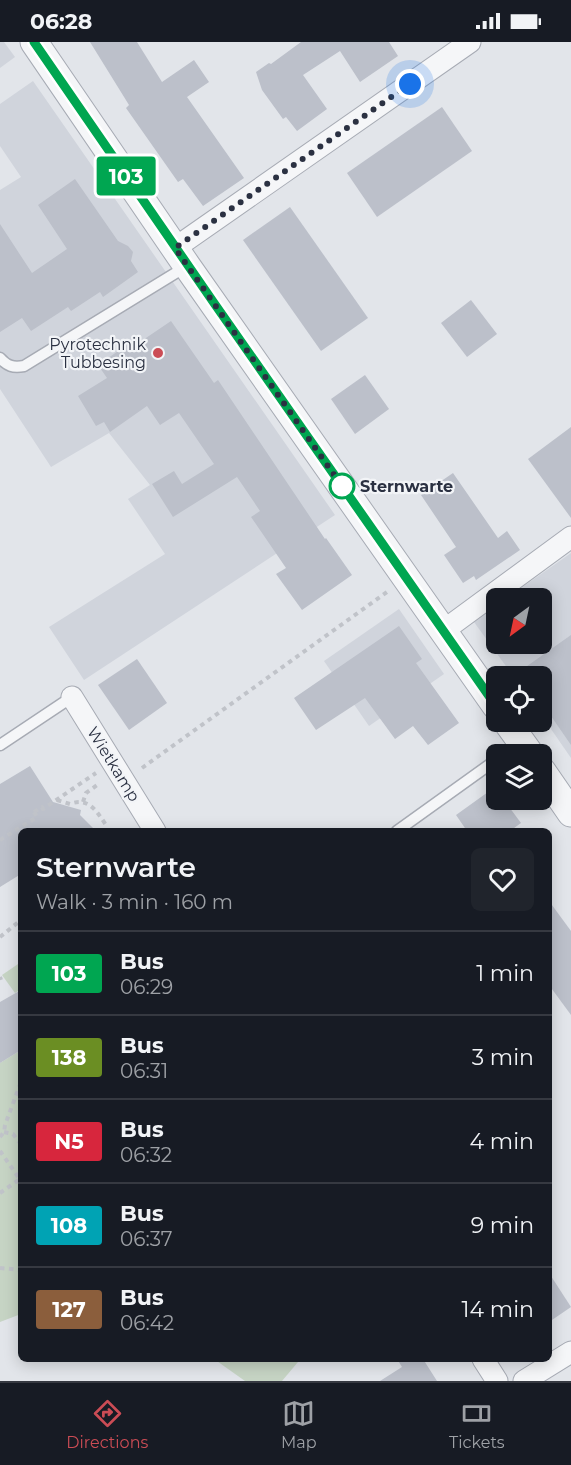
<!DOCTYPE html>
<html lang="en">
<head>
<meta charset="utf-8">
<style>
  :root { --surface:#171b24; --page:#20242c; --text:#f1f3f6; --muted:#9ea1a6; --line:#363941; --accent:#cb4c55 }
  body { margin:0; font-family:Montserrat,sans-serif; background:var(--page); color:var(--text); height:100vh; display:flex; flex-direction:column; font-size:22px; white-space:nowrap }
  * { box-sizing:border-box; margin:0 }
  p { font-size:20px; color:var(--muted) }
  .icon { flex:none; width:33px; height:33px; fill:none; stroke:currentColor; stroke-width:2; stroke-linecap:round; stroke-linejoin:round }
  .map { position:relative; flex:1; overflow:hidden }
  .side { position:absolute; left:18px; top:786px; width:534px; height:534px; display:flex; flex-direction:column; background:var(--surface); border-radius:9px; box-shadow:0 3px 15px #0003 }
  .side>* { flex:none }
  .badge { padding:0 12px; border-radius:4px; font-size:21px; line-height:39px }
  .needle { width:39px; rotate:213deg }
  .fabs { position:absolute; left:486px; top:546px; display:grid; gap:12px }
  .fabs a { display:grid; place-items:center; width:66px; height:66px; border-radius:9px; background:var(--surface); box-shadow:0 3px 15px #0003; font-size:30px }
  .you { position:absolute; width:30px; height:30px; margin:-15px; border:4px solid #fff; border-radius:50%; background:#1a73e8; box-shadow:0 0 0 9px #1a73e833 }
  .map>.badge { position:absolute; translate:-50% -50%; box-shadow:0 0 0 3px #fff }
  .round { display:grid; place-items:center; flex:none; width:63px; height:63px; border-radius:9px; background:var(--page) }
  .summary { display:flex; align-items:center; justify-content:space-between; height:102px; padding:0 18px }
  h1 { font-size:28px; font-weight:600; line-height:45px }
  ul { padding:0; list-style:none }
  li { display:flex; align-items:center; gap:18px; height:84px; padding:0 18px; border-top:2px solid var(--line) }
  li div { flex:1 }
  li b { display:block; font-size:22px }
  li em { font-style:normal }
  li .badge { min-width:66px; font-weight:700; text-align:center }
  .status { display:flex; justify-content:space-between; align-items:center; height:42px; padding:0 30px; background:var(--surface); direction:ltr }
  .status svg { height:16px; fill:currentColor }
  .dock { display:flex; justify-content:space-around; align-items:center; height:84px; border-top:2px solid var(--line); background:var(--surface); font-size:16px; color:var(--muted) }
  .dock a { display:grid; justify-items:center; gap:3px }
  .dock .active { color:var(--accent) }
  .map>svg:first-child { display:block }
  .built { fill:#d0d4dc }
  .green { fill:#c6d4c4 }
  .building { fill:#bcc0ca }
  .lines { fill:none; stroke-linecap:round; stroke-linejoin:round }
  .service-casing { stroke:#a7abb4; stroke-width:13 }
  .minor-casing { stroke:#a7abb4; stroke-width:23 }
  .tertiary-casing { stroke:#a7abb4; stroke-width:29 }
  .path { stroke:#c0c3c9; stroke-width:4; stroke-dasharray:4.5 4.5; stroke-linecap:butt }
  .service { stroke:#f5f6f8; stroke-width:10 }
  .minor { stroke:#f5f6f8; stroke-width:21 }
  .tertiary { stroke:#f5f6f8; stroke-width:27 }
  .path-bridge { stroke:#c0c3c9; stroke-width:4; stroke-dasharray:4.5 4.5; stroke-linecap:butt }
  .line-casing { stroke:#fff; stroke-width:14 }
  .line { stroke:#00a651; stroke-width:9 }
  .walk { stroke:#2b3142; stroke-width:6; stroke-dasharray:0 10.8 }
  .poi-dot { fill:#cb4c55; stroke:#f2f4f7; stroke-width:2 }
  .stop-dot { fill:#fff; stroke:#00a651; stroke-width:3 }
  .labels { text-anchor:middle; stroke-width:4.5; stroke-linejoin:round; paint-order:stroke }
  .poi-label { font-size:16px; fill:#2b3142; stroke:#f2f4f7; text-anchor:end }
  .stop-label { font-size:16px; font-weight:bold; fill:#2b3142; stroke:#f2f4f7; text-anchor:start }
  .street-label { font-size:16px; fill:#2b3142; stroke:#f2f4f7 }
</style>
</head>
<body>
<div class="status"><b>06:28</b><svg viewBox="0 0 49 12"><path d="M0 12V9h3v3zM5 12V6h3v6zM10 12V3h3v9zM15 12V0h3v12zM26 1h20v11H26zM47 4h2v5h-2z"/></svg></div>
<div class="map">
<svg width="571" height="1339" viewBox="0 0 571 1339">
  <rect width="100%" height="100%" fill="#e2e5ea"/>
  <g class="built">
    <polygon points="0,0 4,0 15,15 0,26"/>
    <polygon points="33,39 335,473 84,638 49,585 165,512 128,457 150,443 109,391 51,425 0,347 0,148 21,135 0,104 0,62"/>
    <polygon points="571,511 571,716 542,674 542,634 513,634 474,580 496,564 496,602 542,602 542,556 507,556"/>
    <polygon points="399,567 444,632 369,684 324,619"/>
  </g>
  <g class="green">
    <polygon points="21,920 21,947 15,951 2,933"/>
    <polygon points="21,1008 21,1272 0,1280 0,1021"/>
    <polygon points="214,1317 297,1317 298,1320 282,1339 245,1339"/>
  </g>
  <g class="building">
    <polygon points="90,0 137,0 162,40 194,18 209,40 187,55 244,136 203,164 183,137 178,140 126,66 129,63"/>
    <polygon points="301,0 389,0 398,14 360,40 340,9 303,33 327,67 297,89 286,75 283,77 262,48 256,30 269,21 271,22"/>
    <polygon points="442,65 472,109 377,175 347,131"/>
    <polygon points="75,137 118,199 128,204 133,210 131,219 138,230 103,255 100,250 71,269 68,265 31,289 22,276 0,290 0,182 32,231 67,207 38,163"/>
    <polygon points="290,165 368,276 321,309 243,198"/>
    <polygon points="471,258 497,292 467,315 441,281"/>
    <polygon points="171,279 214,341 218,338 325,497 326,496 352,533 302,568 276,532 286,526 251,475 260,469 237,435 173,475 152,442 174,429 182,442 214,422 179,371 160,383 147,364 110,390 104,380 96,384 78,354 107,336 98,323 137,296 140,300"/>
    <polygon points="365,333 389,367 355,392 331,357"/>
    <polygon points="571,385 571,476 528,417"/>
    <polygon points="453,431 498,496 507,489 520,508 476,538 474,534 463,541 444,513 456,505 421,453"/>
    <polygon points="399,584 422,617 416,621 459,681 428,703 413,684 395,697 365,656 316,688 294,656"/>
    <polygon points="571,593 571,703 542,661 542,634 513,634"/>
    <polygon points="137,617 167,661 129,688 98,643"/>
    <polygon points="30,724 53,760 81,768 80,773 96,789 21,789 21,832 0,845 0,742"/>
    <polygon points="495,745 496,758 504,758 521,781 510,789 467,789 456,773"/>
    <polygon points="549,859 571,889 571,973 549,943"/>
    <polygon points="21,948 21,1008 0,1021 0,960"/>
    <polygon points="549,1231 571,1265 549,1280"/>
    <polygon points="397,1317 423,1317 437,1339 380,1339 402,1325"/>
  </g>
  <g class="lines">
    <g class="service-casing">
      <g id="service">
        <path d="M0,316C7,324 13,326 24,324L187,224"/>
        <polyline points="0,703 72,655"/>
        <polyline points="504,712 521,700"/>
        <polyline points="397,789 496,718"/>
      </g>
    </g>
    <g class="minor-casing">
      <g id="minor">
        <polyline points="175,206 470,0"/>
        <polyline points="443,589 571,495"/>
        <polyline points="72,655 155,789"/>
        <polyline points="483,1317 497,1339"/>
        <polyline points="524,1339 571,1310"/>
      </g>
    </g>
    <g class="tertiary-casing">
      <g id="tertiary">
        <polyline points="34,0 187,224 496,664"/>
        <polyline points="507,680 530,712"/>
        <polyline points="542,729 571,771"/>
      </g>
    </g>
    <g class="path">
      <polyline points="142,726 387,550"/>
      <path d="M57,758L70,762C88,755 96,768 106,783"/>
      <polyline points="83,760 86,751 100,741"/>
      <polyline points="34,770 42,765 43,767 96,731"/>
      <polyline points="0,895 21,878"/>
      <polyline points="0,935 1,938"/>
      <polyline points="4,1090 13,1092 19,1100"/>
      <polyline points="0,1095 4,1090 5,1083 21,1040"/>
      <polyline points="0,1109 21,1139"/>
      <polyline points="0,1151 20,1137"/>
      <polyline points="0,1226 21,1228"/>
    </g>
    <use href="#service" class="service"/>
    <use href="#minor" class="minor"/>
    <use href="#tertiary" class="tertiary"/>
    <polyline class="path-bridge" points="0,798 37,775 34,770"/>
  </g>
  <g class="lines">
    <g class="line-casing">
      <polyline id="line" points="34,0 214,261 496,664"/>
    </g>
    <use href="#line" class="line"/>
    <polyline class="walk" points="342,444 344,447 175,206 410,42"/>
  </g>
  <circle class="poi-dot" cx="158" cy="311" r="6"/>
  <circle class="stop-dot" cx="342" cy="444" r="12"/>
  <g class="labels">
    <g class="poi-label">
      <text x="146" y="308">Pyrotechnik<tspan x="146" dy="18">Tubbesing</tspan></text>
    </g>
    <g class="stop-label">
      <text x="360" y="450">Sternwarte</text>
    </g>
    <g class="street-label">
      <text transform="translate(114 722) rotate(58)" y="6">Wietkamp</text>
    </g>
  </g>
</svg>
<div class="fabs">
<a><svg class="needle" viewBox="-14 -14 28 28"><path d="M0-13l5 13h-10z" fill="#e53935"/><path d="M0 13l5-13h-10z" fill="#9ea1a6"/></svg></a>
<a><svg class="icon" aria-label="locate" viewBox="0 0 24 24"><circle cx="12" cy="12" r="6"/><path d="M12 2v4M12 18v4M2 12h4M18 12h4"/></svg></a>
<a><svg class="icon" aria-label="layers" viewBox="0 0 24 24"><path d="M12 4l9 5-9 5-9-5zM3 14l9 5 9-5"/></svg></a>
</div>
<div class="you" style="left:410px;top:42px"></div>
<b class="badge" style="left:126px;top:134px;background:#00a651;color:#fff">103</b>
<section class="side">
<div class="summary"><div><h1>Sternwarte</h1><p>Walk · 3 min · 160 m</p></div><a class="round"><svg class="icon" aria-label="heart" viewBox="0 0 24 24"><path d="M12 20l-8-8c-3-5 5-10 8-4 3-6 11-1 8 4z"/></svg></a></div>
<ul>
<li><span class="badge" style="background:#00a651;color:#fff">103</span><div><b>Bus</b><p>06:29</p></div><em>1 min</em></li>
<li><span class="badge" style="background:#6b8e23;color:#fff">138</span><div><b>Bus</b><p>06:31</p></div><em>3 min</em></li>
<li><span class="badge" style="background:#d7263d;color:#fff">N5</span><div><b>Bus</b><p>06:32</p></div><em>4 min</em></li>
<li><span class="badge" style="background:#00a3b4;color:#fff">108</span><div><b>Bus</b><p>06:37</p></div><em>9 min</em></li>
<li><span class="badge" style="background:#8b5e3c;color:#fff">127</span><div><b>Bus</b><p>06:42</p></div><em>14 min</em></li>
</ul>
</section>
</div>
<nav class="dock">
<a class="active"><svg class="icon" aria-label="directions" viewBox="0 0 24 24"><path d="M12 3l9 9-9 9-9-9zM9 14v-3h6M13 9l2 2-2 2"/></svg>Directions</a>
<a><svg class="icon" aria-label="map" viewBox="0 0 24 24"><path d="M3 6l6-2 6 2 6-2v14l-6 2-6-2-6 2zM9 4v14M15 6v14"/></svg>Map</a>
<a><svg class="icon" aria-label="tickets" viewBox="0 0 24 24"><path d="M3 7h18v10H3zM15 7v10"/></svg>Tickets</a>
</nav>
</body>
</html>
